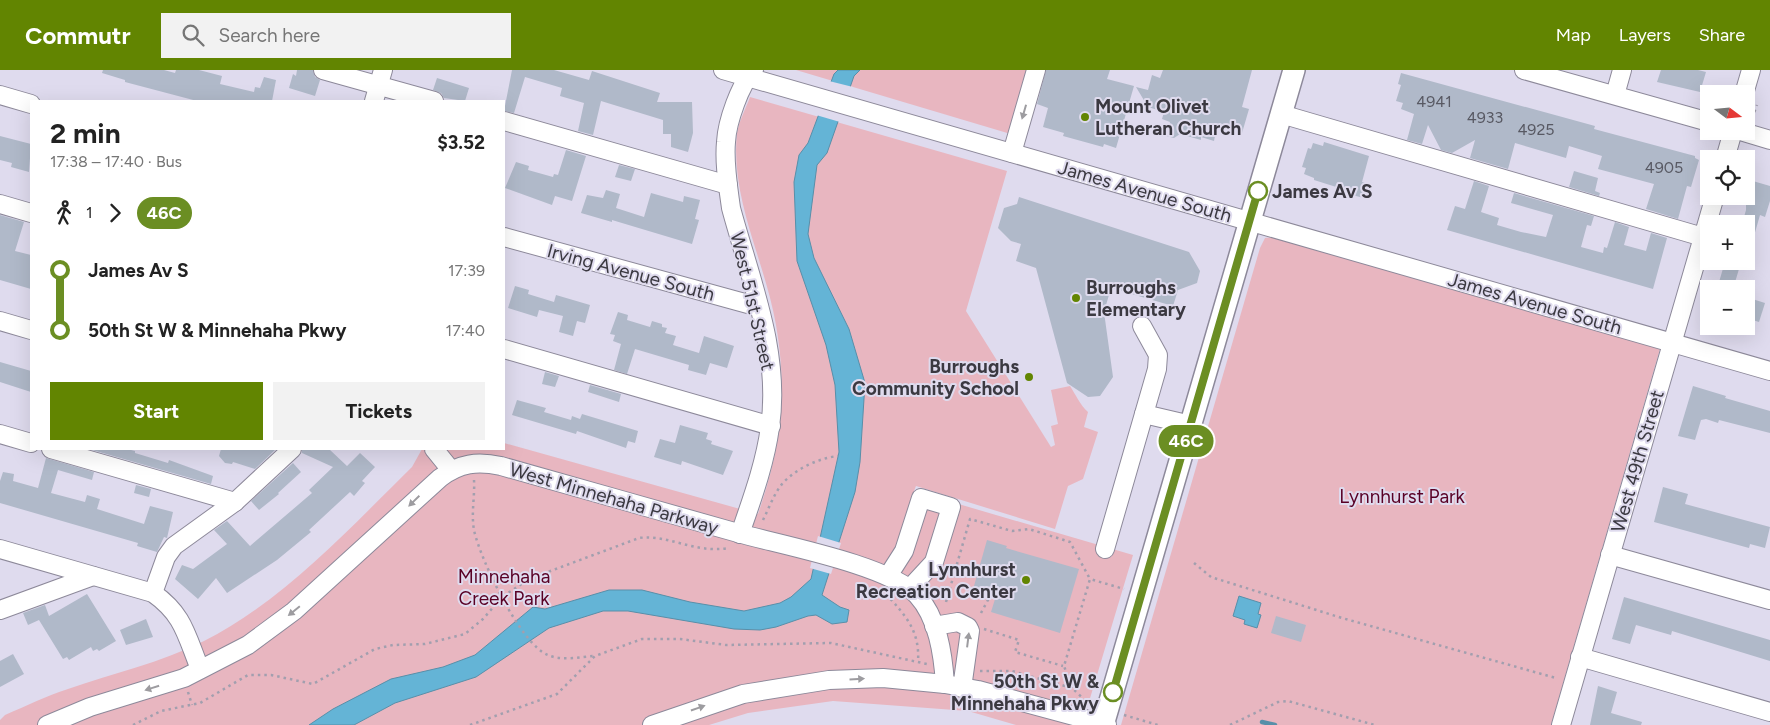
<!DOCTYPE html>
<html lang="en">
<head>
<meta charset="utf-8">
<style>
  :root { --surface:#fff; --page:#f2f2f2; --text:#222; --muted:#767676; --accent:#628501 }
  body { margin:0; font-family:Figtree,sans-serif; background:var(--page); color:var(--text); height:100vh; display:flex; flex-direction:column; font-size:19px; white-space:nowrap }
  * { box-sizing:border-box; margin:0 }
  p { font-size:16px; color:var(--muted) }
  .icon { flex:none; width:28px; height:28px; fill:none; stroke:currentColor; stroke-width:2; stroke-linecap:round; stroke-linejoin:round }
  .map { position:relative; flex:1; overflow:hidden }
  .side { position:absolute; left:30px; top:30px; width:475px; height:350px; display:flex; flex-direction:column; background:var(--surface); border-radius:0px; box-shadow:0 5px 20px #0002 }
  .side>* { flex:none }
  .badge { padding:0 10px; border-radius:16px; font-size:18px; line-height:32px }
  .needle { width:32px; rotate:106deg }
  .controls { position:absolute; left:1700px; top:15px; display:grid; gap:10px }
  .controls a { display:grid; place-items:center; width:55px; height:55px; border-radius:0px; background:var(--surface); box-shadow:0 5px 20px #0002; font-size:25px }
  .map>.badge { position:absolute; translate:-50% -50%; box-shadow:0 0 0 2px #fff }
  .legs { display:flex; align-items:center; gap:8px; height:55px; padding:0 20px; font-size:16px }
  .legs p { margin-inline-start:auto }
  .head { display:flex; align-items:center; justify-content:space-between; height:85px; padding:0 20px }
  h1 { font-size:28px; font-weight:700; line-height:38px }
  .cta { display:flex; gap:10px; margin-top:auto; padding:10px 20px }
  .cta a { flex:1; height:58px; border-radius:0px; background:var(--accent); color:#fff; font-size:20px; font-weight:700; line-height:58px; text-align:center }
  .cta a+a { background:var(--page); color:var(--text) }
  ul { padding:0 20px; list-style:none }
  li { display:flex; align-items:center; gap:18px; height:60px; font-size:19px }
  li i { display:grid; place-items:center; width:8px; height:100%; margin:0 6px; background:currentColor }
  li i::after { content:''; width:12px; height:12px; margin:-6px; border:4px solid; border-radius:50%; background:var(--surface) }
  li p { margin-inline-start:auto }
  li:first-child i { background:linear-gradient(#0000 50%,currentColor 0) }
  li:last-child i { background:linear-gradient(currentColor 50%,#0000 0) }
  header { display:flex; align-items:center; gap:30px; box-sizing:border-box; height:70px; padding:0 25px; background:var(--accent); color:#fff }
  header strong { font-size:24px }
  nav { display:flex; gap:28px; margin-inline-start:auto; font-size:18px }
  .search { width:350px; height:45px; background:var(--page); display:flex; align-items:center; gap:12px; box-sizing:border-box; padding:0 18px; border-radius:0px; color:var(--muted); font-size:19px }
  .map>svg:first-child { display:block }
  .green { fill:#e8b6c0 }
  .water { fill:#64b4d6; stroke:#588fa9 }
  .pier { fill:#dfdbee }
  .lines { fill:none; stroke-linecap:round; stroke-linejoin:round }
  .stream { stroke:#588fa9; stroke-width:4.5 }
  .building { fill:#b0b9c9 }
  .minor-casing { stroke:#8d899a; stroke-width:20 }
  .major-casing { stroke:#8d899a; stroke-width:24 }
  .path { stroke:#a29fae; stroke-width:2.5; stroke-dasharray:2.5 4; stroke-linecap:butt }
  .minor { stroke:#fff; stroke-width:18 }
  .major { stroke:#fff; stroke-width:21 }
  .oneway { fill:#9d9ca0 }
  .line-1-casing { stroke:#fff; stroke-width:11 }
  .line-1 { stroke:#6b8e23; stroke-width:8 }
  .poi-dot { fill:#628501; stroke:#dfdbee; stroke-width:2 }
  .stop-1-dot { fill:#fff; stroke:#6b8e23; stroke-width:2.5 }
  .labels { text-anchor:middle; stroke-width:4; stroke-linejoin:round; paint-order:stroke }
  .number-label { font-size:16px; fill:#585963 }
  .poi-label { font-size:19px; font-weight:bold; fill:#3b3941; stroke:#dfdbee; text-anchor:start }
  .street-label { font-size:19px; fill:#3b3941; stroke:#dfdbee }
  .stop-label { font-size:19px; font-weight:bold; fill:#3b3941; stroke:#dfdbee; text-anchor:start }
  .park-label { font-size:19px; fill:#590025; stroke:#dfdbee }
</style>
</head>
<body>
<header>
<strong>Commutr</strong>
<div class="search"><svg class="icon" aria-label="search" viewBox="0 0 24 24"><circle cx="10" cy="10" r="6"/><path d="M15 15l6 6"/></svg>Search here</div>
<nav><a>Map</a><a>Layers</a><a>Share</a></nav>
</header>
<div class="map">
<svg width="1770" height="655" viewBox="0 0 1770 655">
  <rect width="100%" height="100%" fill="#dfdbee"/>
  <g class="green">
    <polygon points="796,0 1032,0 1014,65"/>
    <path d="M750,27L1007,101L966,241L1051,377L1055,375L1051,356L1058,354L1051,320L1070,316C1076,325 1080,335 1088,342L1084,357L1098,362L1083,409L1068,416L1055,459L916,416L914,421L1133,485L1082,655H1016L968,641L833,631L748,643L709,655H0V650L5,645C26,636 46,626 68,619C114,603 160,593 204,571C282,532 350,458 412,397L422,379H504V373L758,444C781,377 788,325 776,255C765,191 730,129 737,63C739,51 746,38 750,27Z"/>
    <polygon points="1274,167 1660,279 1551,655 1121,655 1260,178 1265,168"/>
  </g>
  <g class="water">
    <polygon points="838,0 860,0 854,6 827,83 817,95 808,164 814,188 849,259 865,313 860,392 855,422 822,525 840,537 849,540 847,552 832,554 816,545 808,546 776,557 760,560 734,559 628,541 603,541 549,558 476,607 395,633 354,655 309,655 333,639 391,609 443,597 475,585 533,537 545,539 609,520 642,520 690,532 744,541 780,533 791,527 811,509 839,382 835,315 826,275 797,191 794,112 799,85 808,73 834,4"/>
    <polygon points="1239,526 1261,533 1258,544 1261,545 1257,558 1244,554 1245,550 1233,546"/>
  </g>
  <g class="pier">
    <polygon points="829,11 853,17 840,52 816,45"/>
    <polygon points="818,466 841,473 831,504 810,498"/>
  </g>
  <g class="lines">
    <polyline class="stream" points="1262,652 1275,655"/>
  </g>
  <g class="building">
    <polygon points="103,0 164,0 175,3 176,0 199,0 222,6 220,14 254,22 255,17 260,18 264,7 276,10 272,31 197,31 125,12 125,10 102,3"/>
    <polygon points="297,0 313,0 315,7 320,10 315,26 289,18 293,4 296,6"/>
    <polygon points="512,0 554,0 589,10 592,1 660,23 657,32 692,32 693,63 688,82 671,77 671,64 663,64 663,50 601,31 593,65 578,61 584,33 560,26 562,18 525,7 514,43 504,41"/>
    <polygon points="1046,0 1110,0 1107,9 1134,16 1116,78 1104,74 1103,77 1063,66 1064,63 1043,57 1048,38 1037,34"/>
    <polygon points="1163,0 1252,0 1242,37 1249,39 1242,63 1217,56 1214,71 1201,67 1201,70 1180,64 1174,68 1166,66 1170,52 1162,49 1164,42 1148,37 1136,17 1148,20 1152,5 1160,8"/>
    <polygon points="1661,0 1698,0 1706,2 1700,22 1657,12"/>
    <polygon points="1401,3 1595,56 1594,59 1695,86 1695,88 1699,90 1691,117 1687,116 1678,149 1646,139 1654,114 1598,99 1602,86 1569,76 1566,88 1515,73 1508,99 1470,88 1475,70 1452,83 1441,80 1428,55 1422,74 1407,70 1414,44 1401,39 1403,33 1396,31 1401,15 1398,14"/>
    <polygon points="437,8 469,18 465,31 444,28 441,23 433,20"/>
    <polygon points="0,66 31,74 29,102 11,97 12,93 0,90"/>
    <polygon points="1324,72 1369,86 1362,112 1368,114 1364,128 1348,124 1349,121 1314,110 1314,108 1304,104 1306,98 1302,97 1308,78 1311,79 1313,73 1323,76"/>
    <polygon points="566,80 586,86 572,131 555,126 552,135 505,118 516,92 529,96 528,100 553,107 554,104 558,105"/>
    <polygon points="619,95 635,99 631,111 615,107"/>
    <polygon points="1574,101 1598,108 1595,121 1600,123 1599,126 1569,117"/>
    <polygon points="1746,109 1770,116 1770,131 1765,147 1760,145 1750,180 1746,180 1746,154 1742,154 1746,140"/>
    <polygon points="1474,111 1489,116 1481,142 1499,148 1497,155 1521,162 1546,167 1553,145 1511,133 1514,123 1594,146 1591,156 1587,155 1581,177 1603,183 1604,177 1607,178 1615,152 1629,157 1624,175 1646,181 1651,163 1667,168 1653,219 1447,160 1455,136 1465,139"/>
    <polygon points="606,120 620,124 616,138 644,147 651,123 683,132 684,126 700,130 695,149 699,150 692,174 612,150 612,152 581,143 587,125 603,128"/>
    <polygon points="1019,127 1189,182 1200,201 1197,213 1178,220 1173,236 1111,218 1104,242 1113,307 1100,326 1088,327 1067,313 1036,198 1016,191 1021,174 1011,171 998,158 1004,138 1017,134"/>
    <polygon points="0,145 24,152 15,181 31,185 31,219 0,210"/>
    <polygon points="1724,195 1739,199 1733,219 1717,219"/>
    <polygon points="515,216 529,220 528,224 554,232 556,225 590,235 585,253 577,251 573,266 559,262 563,246 539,240 537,247 508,238"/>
    <polygon points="1746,227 1765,233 1759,252 1746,248"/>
    <polygon points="618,242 628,245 627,250 650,257 652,251 662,254 662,257 667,258 665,263 676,266 673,275 699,283 704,266 734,276 727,298 710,293 706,305 688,300 689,295 635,279 627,304 614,300 621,274 613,271 615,265 610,264"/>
    <polygon points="0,292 31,301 31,322 0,312"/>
    <polygon points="545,302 559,306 555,317 542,314"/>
    <polygon points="590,315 621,324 619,332 588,322"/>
    <polygon points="1693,316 1726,326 1725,328 1770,341 1770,363 1719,350 1718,353 1706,349 1701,350 1695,370 1678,366"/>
    <polygon points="517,330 546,338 544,342 571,350 572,346 580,349 582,344 638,361 635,373 628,371 626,378 577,361 576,364 512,345"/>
    <polygon points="680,355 708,363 706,369 712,371 711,374 733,381 723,405 682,391 681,395 654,387 660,369 675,373"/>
    <polygon points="89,379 127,379 135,381 135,383 168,393 169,390 213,406 211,414"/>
    <polygon points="221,379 276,379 255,399 233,392 232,394 225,393 219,386"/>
    <polygon points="302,379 329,379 347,396 360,383 375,397 362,411 365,413 354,426 350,422 309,460 311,462 277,490 227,523 216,508 198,529 175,509 182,495 193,499 227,474 214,460 227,451 250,476 312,423 309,420 333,397 302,383"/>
    <polygon points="46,388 94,402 92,410 58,400 51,423 85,432 87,425 100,429 97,439 144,454 150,436 173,442 167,468 164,467 157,482 137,476 138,473 0,433 0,411 3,402 14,404 13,411 38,418"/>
    <polygon points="293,393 301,402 278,423 279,424 259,440 251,431"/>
    <polygon points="136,415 151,419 149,427 134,423"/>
    <polygon points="1663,417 1688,424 1685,434 1770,457 1765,478 1750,474 1749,478 1654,452"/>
    <polygon points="987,470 1007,476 1006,478 1079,499 1060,563 991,542 995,529 972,523"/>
    <polygon points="87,524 116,571 99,581 97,579 93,581 91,577 69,590 67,587 63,589 39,550 28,555 23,543 45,535 49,546"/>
    <polygon points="1624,527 1770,570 1770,591 1672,561 1671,565 1636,555 1630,574 1612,569"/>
    <polygon points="1276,546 1306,555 1301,572 1271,563"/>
    <polygon points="146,549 153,567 126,575 120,560"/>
    <polygon points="13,584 24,604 0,617 0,591"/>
    <polygon points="1598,616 1617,622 1611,643 1642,652 1641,655 1590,655"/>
  </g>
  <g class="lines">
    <g class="minor-casing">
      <g id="minor">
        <polyline points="323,0 434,31"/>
        <polyline points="723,0 1770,301"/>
        <polyline points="1524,0 1709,52"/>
        <polyline points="1744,24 1751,0"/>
        <polyline points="0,25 31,34"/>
        <polyline points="1615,25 1622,0"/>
        <polyline points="374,31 383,0"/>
        <polyline points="1281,44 1703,167"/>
        <polyline points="504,51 728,115"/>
        <polyline points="1740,61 1770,70"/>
        <polyline points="1012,83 1036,0"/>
        <polyline points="1725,89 1733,61"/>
        <polyline points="0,134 31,143"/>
        <polyline points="504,167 759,237"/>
        <polyline points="0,251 31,260"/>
        <polyline points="1142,256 1158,285 1157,299 1144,344"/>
        <polyline points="504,279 771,356"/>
        <polyline points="0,364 31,373"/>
        <polyline points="51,379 235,432"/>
        <polyline points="434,379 451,400"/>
        <path d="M740,464C752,429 765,394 770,357C781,282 750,209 731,138C728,116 724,93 726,72C727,52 740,14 754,0"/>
        <path d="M0,479L153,523C184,545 186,565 200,599"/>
        <polyline points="1105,479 1144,344 1191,355"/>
        <polyline points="1610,485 1770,530"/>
        <polyline points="888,506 904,481 921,428 951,437 934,492 909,519"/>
        <polyline points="153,523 166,487 174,476 235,432 292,379"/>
        <polyline points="0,540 93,506"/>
        <polyline points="934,556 958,552 968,557 970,561 962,618"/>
        <polyline points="1580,587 1770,642"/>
        <path d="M47,655L90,637L184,608L248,575L294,541L440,408C460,393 477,391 501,396C580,418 659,441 738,463C781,475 888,495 917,525C938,548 943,584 945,614"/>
        <polyline points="652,655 743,624 829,610 883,608 945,614 978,620 1107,655"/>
        <polyline points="1561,655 1715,126"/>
      </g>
    </g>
    <g class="major-casing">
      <polyline id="major" points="1103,655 1294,0"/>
    </g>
    <g class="path">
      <polyline points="1752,48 1757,35"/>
      <path d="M474,410C475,426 471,443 474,460C480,489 521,575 548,585C561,591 580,587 594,586"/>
      <path d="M763,450C769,438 774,424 782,414C795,399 819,388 838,386"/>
      <polyline points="1194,493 1211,507 1342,548 1556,608"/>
      <path d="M886,524C906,546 920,561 918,592"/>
      <polyline points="946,532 970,449 1012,461 1029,459 1070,472 1090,509"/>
      <polyline points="981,543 989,528"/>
      <polyline points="984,559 1019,570 1015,582 1063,596"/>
      <polyline points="980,601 1012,601 1072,618 1088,633"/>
      <polyline points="1072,618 1064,596 1090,509 1124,519"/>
      <polyline points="188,622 192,635"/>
      <polyline points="1124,645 1158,655"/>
      <path d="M133,655L161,641L200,633L248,605H271L313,614L375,579L393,575L425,574L465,564L483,549L502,527L529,509L639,468C669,464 694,484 729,478"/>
      <polyline points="470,655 557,624 595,586 642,569 680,569 726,575 831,573 927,594"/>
      <polyline points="1230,655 1278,632 1288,631 1375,655"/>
    </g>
    <use href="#minor" class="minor"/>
    <use href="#major" class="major"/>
  </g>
  <defs><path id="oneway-solid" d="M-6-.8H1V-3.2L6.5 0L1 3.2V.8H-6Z" transform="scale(1.25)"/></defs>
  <g class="oneway">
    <use href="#oneway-solid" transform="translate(1024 42) rotate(106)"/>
    <use href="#oneway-solid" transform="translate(414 431) rotate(136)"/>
    <use href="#oneway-solid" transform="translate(294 541) rotate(141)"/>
    <use href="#oneway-solid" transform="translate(968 570) rotate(-83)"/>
    <use href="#oneway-solid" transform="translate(857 609) rotate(-3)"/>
    <use href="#oneway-solid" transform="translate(152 618) rotate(162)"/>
    <use href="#oneway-solid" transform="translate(698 638) rotate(-19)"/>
  </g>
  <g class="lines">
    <g class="line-1-casing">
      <polyline id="line-1" points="1113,622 1258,121"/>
    </g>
    <use href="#line-1" class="line-1"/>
  </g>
  <g class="poi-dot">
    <circle cx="1085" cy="47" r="5"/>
    <circle cx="1076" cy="228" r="5"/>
    <circle cx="1029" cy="307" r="5"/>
    <circle cx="1026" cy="510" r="5"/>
  </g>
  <g class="stop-1-dot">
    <circle cx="1258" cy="121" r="9"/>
    <circle cx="1113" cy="622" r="9"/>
  </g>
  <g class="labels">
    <g class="number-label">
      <text x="1434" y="37">4941</text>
      <text x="1485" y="53">4933</text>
      <text x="1536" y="65">4925</text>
      <text x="1664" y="103">4905</text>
    </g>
    <g class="poi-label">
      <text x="1095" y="43">Mount Olivet<tspan x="1095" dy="22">Lutheran Church</tspan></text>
      <text x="1086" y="224">Burroughs<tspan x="1086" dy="22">Elementary</tspan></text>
      <text x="1019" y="303" text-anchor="end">Burroughs<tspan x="1019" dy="22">Community School</tspan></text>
      <text x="1016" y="506" text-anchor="end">Lynnhurst<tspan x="1016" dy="22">Recreation Center</tspan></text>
    </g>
    <g class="street-label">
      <text transform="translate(1145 121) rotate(16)" y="7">James Avenue South</text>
      <text transform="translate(631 202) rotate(15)" y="7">Irving Avenue South</text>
      <text transform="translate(753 231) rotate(77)" y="7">West 51st Street</text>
      <text transform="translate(1535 233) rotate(16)" y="7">James Avenue South</text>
      <text transform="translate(1637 391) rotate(-74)" y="7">West 49th Street</text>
      <text transform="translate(614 428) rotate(16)" y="7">West Minnehaha Parkway</text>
    </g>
    <g class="stop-label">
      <text x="1272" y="128">James Av S</text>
      <text x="1099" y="618" text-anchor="end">50th St W &amp;<tspan x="1099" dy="22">Minnehaha Pkwy</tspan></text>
    </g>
    <g class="park-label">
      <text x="1402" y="433">Lynnhurst Park</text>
      <text x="504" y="513">Minnehaha<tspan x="504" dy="22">Creek Park</tspan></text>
    </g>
  </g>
</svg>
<div class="controls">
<a><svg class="needle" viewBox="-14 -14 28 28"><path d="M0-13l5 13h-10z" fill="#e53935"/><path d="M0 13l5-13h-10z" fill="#767676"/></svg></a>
<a><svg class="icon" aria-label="locate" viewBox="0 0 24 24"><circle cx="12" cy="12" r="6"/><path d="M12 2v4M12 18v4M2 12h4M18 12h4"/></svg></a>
<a>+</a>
<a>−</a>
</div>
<b class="badge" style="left:1186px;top:371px;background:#6b8e23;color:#fff">46C</b>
<section class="side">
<div class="head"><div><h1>2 min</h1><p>17:38 – 17:40 · Bus</p></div><b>$3.52</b></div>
<div class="legs"><svg class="icon" aria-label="walk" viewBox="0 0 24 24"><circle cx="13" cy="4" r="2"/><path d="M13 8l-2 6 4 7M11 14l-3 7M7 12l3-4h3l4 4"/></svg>1<svg class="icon" aria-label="forward" viewBox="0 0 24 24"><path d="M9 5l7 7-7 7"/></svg><b class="badge" style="background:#6b8e23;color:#fff">46C</b></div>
<ul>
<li><i style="color:#6b8e23"></i><b>James Av S</b><p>17:39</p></li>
<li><i style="color:#6b8e23"></i><b>50th St W &amp; Minnehaha Pkwy</b><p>17:40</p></li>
</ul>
<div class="cta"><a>Start</a><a>Tickets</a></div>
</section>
</div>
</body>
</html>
